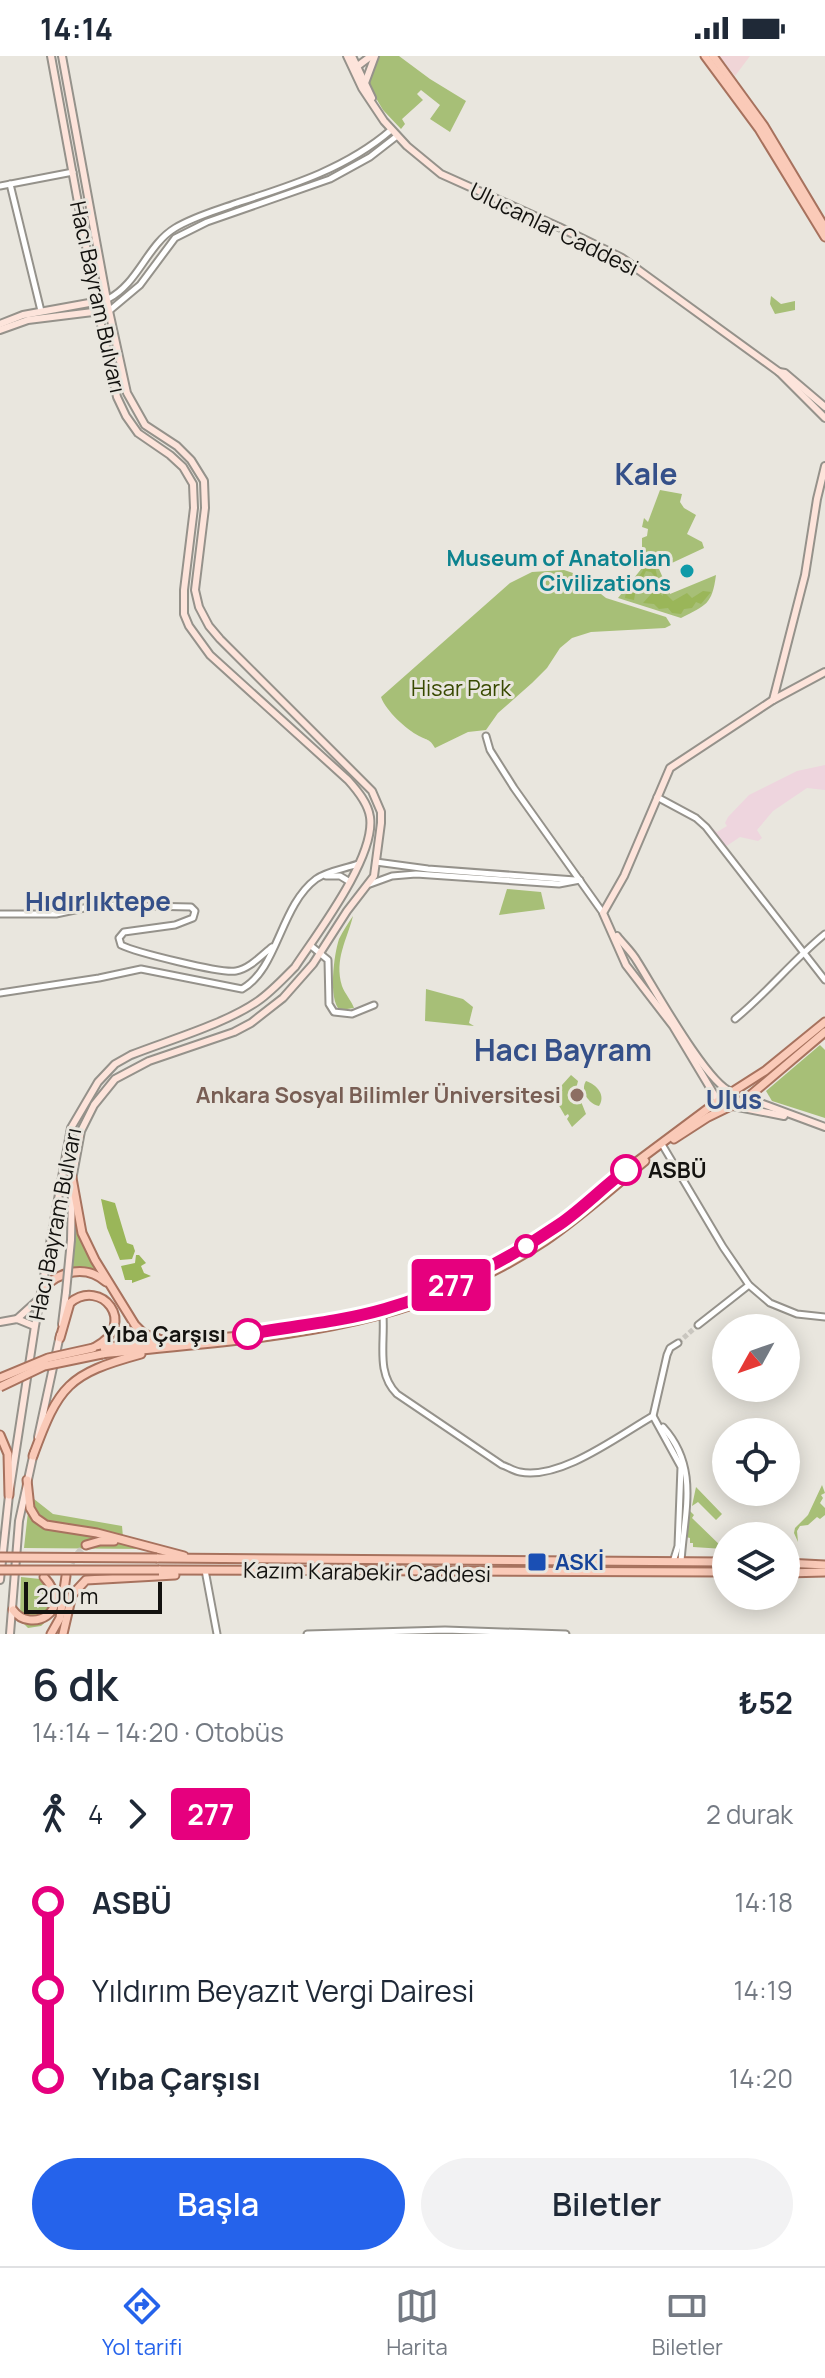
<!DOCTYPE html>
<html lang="tr">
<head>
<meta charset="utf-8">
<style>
  :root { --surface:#fff; --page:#f2f2f3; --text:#1f2937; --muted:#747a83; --line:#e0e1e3; --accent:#2563eb }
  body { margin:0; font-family:Manrope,sans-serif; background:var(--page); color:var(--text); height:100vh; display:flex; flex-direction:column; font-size:30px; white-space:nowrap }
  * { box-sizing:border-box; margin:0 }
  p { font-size:26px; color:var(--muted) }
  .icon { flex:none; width:44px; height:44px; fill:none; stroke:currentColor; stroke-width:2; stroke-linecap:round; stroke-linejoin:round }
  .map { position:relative; height:1578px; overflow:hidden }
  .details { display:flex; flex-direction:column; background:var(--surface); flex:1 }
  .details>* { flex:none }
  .badge { padding:0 16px; border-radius:6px; font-size:28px; line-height:52px }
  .needle { width:52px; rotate:230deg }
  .tools { position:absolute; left:712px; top:1258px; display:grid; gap:16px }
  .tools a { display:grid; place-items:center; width:88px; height:88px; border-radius:50%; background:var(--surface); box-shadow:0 4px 20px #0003; font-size:40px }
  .scale { position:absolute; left:24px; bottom:20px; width:138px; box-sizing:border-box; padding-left:8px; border:4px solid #13120f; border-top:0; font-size:22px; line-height:28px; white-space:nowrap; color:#13120f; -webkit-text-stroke:6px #e9e6de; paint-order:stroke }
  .map>.badge { position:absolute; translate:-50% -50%; box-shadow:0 0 0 4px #fff }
  .legs { display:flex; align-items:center; gap:12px; height:88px; padding:0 32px; font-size:26px }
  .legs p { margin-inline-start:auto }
  .summary { display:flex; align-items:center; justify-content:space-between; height:136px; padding:0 32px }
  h1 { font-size:44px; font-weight:600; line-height:60px }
  .action { display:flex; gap:16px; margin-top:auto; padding:16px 32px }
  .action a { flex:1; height:92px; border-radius:48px; background:var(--accent); color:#fff; font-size:32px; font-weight:600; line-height:92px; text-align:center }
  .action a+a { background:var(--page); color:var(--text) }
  ul { padding:0 32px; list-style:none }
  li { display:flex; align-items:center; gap:28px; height:88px; font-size:30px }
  li i { display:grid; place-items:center; width:12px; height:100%; margin:0 10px; background:currentColor }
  li i::after { content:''; width:20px; height:20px; margin:-10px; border:6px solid; border-radius:50%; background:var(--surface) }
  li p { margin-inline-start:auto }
  li:first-child i { background:linear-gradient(#0000 50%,currentColor 0) }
  li:last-child i { background:linear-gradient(currentColor 50%,#0000 0) }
  .status { display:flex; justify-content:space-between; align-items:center; height:56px; padding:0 40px; background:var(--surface); direction:ltr }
  .status svg { height:22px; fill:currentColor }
  .menu { display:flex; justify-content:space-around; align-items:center; height:112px; border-top:2px solid var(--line); background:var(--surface); font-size:22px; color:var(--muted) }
  .menu a { display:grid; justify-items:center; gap:4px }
  .menu .selected { color:var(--accent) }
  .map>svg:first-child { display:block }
  .commercial { fill:#eed5de }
  .medical { fill:#f0d5d7 }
  .green { fill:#a7bf77 }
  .forest { fill:#9ab659 }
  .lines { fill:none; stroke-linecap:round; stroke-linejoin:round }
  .tertiary-tunnel { stroke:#c9c6bf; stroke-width:5; stroke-dasharray:5 2.5; stroke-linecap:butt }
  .primary-tunnel { stroke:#c9c6bf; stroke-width:7; stroke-dasharray:7 3.5; stroke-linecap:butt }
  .tertiary-casing { stroke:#95928b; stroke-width:9 }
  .secondary-casing { stroke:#95928b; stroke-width:10 }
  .primary-casing { stroke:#a7725e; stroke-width:11 }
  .tertiary { stroke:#fff; stroke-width:5 }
  .secondary { stroke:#fde4db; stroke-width:6 }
  .primary { stroke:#facab8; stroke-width:7 }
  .secondary-bridge-casing { stroke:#95928b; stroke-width:10; stroke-linecap:butt }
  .primary-bridge-casing { stroke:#a7725e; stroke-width:11; stroke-linecap:butt }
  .secondary-bridge { stroke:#fde4db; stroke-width:6 }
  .primary-bridge { stroke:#facab8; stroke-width:7 }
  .line-1-casing { stroke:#fff; stroke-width:18 }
  .line-1 { stroke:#e6007e; stroke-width:12 }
  .culture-dot { fill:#0f9aa8; stroke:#e9e6de; stroke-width:3 }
  .education-dot { fill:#8d6e63; stroke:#e9e6de; stroke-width:3 }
  .stop-1-dot { fill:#fff; stroke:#e6007e; stroke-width:4 }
  .transit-dot { fill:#1a4fb4; stroke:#e9e6de; stroke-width:3 }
  .labels { text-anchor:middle; stroke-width:6; stroke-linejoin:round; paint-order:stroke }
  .street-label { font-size:22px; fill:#13120f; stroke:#e9e6de }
  .culture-label { font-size:22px; font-weight:bold; fill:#0d838f; stroke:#e9e6de; text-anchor:end }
  .park-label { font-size:22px; fill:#384900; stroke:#e9e6de }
  .education-label { font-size:22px; font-weight:bold; fill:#785e54; stroke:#e9e6de; text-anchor:end }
  .stop-label { font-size:22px; font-weight:bold; fill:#13120f; stroke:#e9e6de; text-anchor:start }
  .transit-label { font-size:22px; font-weight:bold; fill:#164399; stroke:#e9e6de; text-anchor:start }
  .quarter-label { font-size:26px; font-weight:bold; fill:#355089; stroke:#e9e6de }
  .district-label { font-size:30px; font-weight:bold; fill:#355089; stroke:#e9e6de }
</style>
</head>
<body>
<div class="status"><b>14:14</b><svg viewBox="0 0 49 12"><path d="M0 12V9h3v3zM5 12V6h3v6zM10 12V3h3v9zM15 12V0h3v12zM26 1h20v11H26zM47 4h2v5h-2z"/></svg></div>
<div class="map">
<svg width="825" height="1578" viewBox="0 0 825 1578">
  <rect width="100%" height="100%" fill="#e9e6de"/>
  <polygon class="commercial" points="825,709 825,734 807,732 773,755 757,774 762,782 758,785 740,781 725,791 704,765 717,776 727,770 725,767 728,761 749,739 797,715"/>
  <polygon class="medical" points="719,0 750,0 735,20"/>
  <g class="green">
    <polygon points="378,0 399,0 430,23 466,45 450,76 430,63 440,49 421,34 417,38 423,44 402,63 405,68 401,73 383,54 367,27"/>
    <polygon points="771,240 781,248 795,245 795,254 775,258 770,248"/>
    <path d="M660,434L682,438L680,446L684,452L696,459L687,478L702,486L704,492L659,513L670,538L716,519C712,549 706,549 681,562L618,542L642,512V482L647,480L648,473L642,471L644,462L648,466Z"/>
    <path d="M564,514L576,518L606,542L666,561L671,569L665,572L591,576L572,582L560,592L547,612L532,627L498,657L486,674L468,676L435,692C429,682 428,685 419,680C406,673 386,655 381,641L510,527L532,516Z"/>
    <polygon points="507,833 541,836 545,853 499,859"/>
    <path d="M353,860C347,884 334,903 342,930C345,938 351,944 354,952L340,954C328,944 334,898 339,883C343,875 348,867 353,860Z"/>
    <polygon points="426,933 463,943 473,951 469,967 474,970 425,965"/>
    <polygon points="820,989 825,994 825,1062 772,1045 766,1035"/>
    <polygon points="571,1019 578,1025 576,1033 586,1058 572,1071 567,1063 569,1060 568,1058 565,1060 553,1039"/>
    <path d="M586,1025C597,1029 606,1039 599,1050C588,1048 580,1034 586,1025Z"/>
    <polygon points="75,1161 80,1178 99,1215 73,1211"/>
    <polygon points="822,1429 825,1437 821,1439 823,1442 820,1447 825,1452 825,1459 820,1463 817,1461 808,1469 800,1470 797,1475 798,1486 794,1477 795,1472 808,1459"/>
    <polygon points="696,1431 722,1458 716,1464 698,1446 692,1450"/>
    <polygon points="34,1443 53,1458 122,1470 123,1481 48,1466 35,1454"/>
    <polygon points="688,1453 694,1459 692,1462 724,1493 693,1491 693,1487 690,1487 690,1482 686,1481"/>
    <polygon points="28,1456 49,1473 102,1481 84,1486 88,1492 115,1487 146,1493 24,1492"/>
    <path d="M21,1521L40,1523C53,1535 56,1558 41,1570L28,1572L20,1564Z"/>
  </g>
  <g class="forest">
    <path d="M654,501L659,508L655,511L658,524L651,516L646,515L643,521L652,529L645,528L636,532L634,544L625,542C627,528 641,525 646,506H648L647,503Z"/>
    <polygon points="662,534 673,545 687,537 692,542 703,535 711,536 701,548 696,546 692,552 684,553 681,558 672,557 668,552 659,553 654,548 643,547 652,537 657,536 663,540"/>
    <polygon points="101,1143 115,1147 127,1187 133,1189 135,1195 132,1203 120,1204 107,1172"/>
    <polygon points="136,1199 139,1199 146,1207 141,1210 144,1217 151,1220 132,1227 132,1224 125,1224 121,1210 135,1207"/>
  </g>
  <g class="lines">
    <polyline class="tertiary-tunnel" points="678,1287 698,1269"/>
    <polyline class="primary-tunnel" points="67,1517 73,1503 86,1489"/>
    <g class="tertiary-casing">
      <g id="tertiary">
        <polyline points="10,128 41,255"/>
        <polyline points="0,130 73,116"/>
        <path d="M108,243C138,228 147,189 175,172C195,160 215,155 237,147C293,129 347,112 391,74"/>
        <polyline points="109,255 140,229 175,182 207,166 330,123 370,101 397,80"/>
        <polyline points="486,680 490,694 514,732 603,857"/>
        <polyline points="657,741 696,762 706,771 825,924"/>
        <polyline points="376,806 428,813 575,824"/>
        <polyline points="326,820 340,820 350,826"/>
        <polyline points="370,828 392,820 416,818 559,828 580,824"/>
        <path d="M0,858H56L98,849L191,851L195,855L193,862L175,869L124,876L119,882L121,889C135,896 222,918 236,915C249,913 262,899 272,891"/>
        <polyline points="310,889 328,904 329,948 334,956 352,958 374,949"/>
        <path d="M0,937L99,922L141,913L242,933C278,913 280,850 316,823C327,815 344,813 358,808"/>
        <path d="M735,963C767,937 793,904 825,878"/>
        <polyline points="663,1090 723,1191 749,1229 770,1247 797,1258 825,1261"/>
        <path d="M383,1260C385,1288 376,1317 397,1338L502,1409C508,1411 514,1415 520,1416C561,1424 618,1380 653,1360"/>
        <polyline points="698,1269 749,1229"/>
        <path d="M663,1371C700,1412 684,1456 681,1506"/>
        <polyline points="673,1506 678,1490 681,1411 653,1360 667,1299 670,1292 678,1287"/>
        <polyline points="205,1514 217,1578"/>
        <polyline points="307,1578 445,1574 566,1578"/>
      </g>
    </g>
    <g class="secondary-casing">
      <g id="secondary">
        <polyline points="62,0 109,255 127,337 145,369 177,390 191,404 204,425 205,452 195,534 199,551 209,570 220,583 372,735 381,756 381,767 374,820 347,855 313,908 283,942 251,967 234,976 149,1005 115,1023 94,1049 81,1075 72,1124"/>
        <polyline points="347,0 362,32 384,65 407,90 441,118 559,171 622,202 779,316 785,317 825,351"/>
        <polyline points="352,0 372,42"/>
        <polyline points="355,12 371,0"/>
        <polyline points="365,27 375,0"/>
        <polyline points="0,268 23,259 100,245"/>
        <polyline points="0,274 28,264 101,255"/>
        <polyline points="779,316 825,362"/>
        <polyline points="773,644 805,519 817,443 825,410"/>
        <path d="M617,880C623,888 632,896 637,905C653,930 708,1030 732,1036"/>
        <polyline points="747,1042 825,1071"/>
        <polyline points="718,1045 673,970 626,909 603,857 624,820 670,712 773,644 825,616"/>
        <polyline points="733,1050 784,1060"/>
        <polyline points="71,1184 72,1135"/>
        <polyline points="17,1263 38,1244"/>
        <polyline points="0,1266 17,1263 34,1270"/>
        <polyline points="62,1268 66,1236"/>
        <polyline points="38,1381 60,1279"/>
        <path d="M0,1524L9,1439L35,1270L71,1072L98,1026L115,1008L131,999C169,984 225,968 258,945C271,936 283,923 295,911C316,879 376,801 370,761C368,747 357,734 348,724L210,599L189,570L184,558V534L194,452L193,428L183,411L170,399L138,377L126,360L117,341L98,255L51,0"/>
        <polyline points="10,1578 19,1465 34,1396"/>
      </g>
    </g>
    <g class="primary-casing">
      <g id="primary">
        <polyline points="705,0 759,73 825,181"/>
        <polyline points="713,0 764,70 825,172"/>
        <polyline points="674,1083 708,1061 747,1042 825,976"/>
        <polyline points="72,1122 82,1177 95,1204 135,1269 144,1278 162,1284"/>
        <path d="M42,1233C60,1215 86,1208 106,1226"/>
        <path d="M60,1282L70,1247C101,1221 139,1268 95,1291"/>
        <polyline points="93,1292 241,1280 321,1267 383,1254 468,1222 508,1201 562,1166 635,1107 718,1045 765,1015 825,966"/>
        <path d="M102,1298C263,1281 405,1278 545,1185C580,1161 612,1132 645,1105"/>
        <polyline points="0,1379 8,1398 9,1439"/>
        <path d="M33,1400C59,1329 68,1318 141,1298"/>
        <polyline points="27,1424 30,1452 36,1462 46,1469 97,1477 184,1500"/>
        <polyline points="86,1489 100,1485 114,1485"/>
        <polyline points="157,1502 726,1506"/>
        <polyline points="786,1507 825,1509"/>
        <polyline points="159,1514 726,1516"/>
        <polyline points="786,1517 825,1516"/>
        <path d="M13,1554C30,1578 76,1556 44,1521"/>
        <polyline points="51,1578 60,1562 66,1520"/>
        <polyline points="63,1578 72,1539 86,1524 175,1519"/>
      </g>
    </g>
    <use href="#tertiary" class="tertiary"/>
    <use href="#secondary" class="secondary"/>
    <use href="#primary" class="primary"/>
    <g class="secondary-bridge-casing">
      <polyline id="secondary-bridge" points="66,1236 71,1184"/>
    </g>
    <g class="primary-bridge-casing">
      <g id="primary-bridge">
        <polyline points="0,1322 48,1302 93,1292"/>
        <polyline points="0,1331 44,1310 102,1298"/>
        <polyline points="0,1501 157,1502"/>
        <polyline points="0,1514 159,1514"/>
      </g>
    </g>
    <use href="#secondary-bridge" class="secondary-bridge"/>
    <use href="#primary-bridge" class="primary-bridge"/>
  </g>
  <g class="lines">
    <g class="line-1-casing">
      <path id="line-1" d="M248,1278C293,1270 340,1266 385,1253C448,1235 506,1205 560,1168C583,1152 603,1131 626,1114"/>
    </g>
    <use href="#line-1" class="line-1"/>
  </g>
  <circle class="culture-dot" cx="687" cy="515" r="8"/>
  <circle class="education-dot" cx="577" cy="1039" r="8"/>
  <g class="stop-1-dot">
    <circle cx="626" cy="1114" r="14"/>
    <circle cx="526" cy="1190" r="10"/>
    <circle cx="248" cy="1278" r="14"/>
  </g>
  <rect class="transit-dot" x="527" y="1496" width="20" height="20" rx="4"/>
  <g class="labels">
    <g class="street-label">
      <text transform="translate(554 173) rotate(26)" y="8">Ulucanlar Caddesi</text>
      <text transform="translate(98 241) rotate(78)" y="8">Hacı Bayram Bulvarı</text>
      <text transform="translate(55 1168) rotate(-79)" y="8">Hacı Bayram Bulvarı</text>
      <text transform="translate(367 1516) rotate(1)" y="8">Kazım Karabekir Caddesi</text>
    </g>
    <g class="culture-label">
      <text x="671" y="510">Museum of Anatolian<tspan x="671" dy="25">Civilizations</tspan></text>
    </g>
    <g class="park-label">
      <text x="461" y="640">Hisar Park</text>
    </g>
    <g class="education-label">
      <text x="561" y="1047">Ankara Sosyal Bilimler Üniversitesi</text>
    </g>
    <g class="stop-label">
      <text x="648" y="1122">ASBÜ</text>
      <text x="226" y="1286" text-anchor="end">Yıba Çarşısı</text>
    </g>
    <g class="transit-label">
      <text x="555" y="1514">ASKİ</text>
    </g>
    <g class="quarter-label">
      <text x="98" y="855">Hıdırlıktepe</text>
      <text x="734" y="1053">Ulus</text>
    </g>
    <g class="district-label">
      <text x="646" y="429">Kale</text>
      <text x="563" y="1005">Hacı Bayram</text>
    </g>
  </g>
</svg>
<div class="tools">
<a><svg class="needle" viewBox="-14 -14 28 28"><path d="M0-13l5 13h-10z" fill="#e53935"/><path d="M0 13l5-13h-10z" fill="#747a83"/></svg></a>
<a><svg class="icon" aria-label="locate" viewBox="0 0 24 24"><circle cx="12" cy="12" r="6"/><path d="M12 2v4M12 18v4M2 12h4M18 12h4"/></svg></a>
<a><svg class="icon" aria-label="layers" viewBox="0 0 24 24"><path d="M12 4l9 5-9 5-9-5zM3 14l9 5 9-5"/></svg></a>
</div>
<div class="scale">200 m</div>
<b class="badge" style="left:451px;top:1229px;background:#e6007e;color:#fff">277</b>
</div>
<section class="details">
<div class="summary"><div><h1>6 dk</h1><p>14:14 – 14:20 · Otobüs</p></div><b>₺52</b></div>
<div class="legs"><svg class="icon" aria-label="walk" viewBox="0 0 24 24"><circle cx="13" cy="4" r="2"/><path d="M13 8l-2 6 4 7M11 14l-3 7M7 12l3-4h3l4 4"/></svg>4<svg class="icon" aria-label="forward" viewBox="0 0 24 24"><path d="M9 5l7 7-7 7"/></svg><b class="badge" style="background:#e6007e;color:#fff">277</b><p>2 durak</p></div>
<ul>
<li><i style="color:#e6007e"></i><b>ASBÜ</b><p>14:18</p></li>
<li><i style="color:#e6007e"></i><span>Yıldırım Beyazıt Vergi Dairesi</span><p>14:19</p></li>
<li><i style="color:#e6007e"></i><b>Yıba Çarşısı</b><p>14:20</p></li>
</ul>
<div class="action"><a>Başla</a><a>Biletler</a></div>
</section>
<nav class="menu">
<a class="selected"><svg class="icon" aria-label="directions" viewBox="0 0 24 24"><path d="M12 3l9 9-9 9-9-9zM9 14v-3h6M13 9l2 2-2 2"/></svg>Yol tarifi</a>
<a><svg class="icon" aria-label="map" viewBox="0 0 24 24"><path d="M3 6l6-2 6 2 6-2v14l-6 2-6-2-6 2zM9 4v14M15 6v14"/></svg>Harita</a>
<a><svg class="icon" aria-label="tickets" viewBox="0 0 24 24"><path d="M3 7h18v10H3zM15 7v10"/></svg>Biletler</a>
</nav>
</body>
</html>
